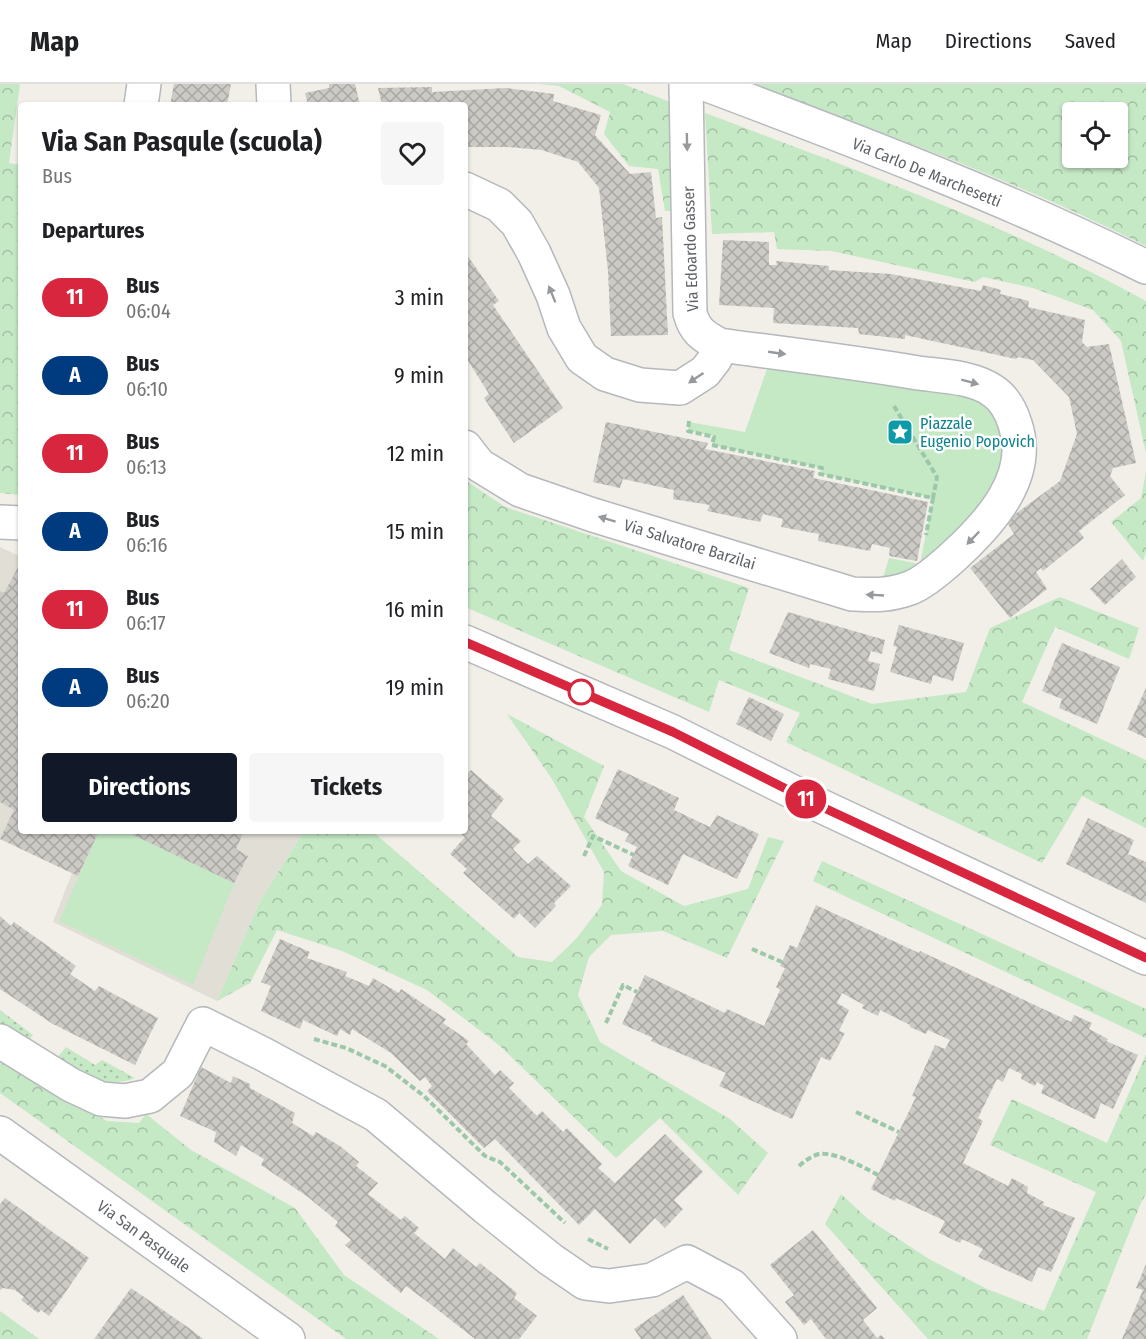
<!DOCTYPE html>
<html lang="en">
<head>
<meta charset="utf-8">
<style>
  :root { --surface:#fff; --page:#f6f6f6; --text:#202124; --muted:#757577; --line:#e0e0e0; --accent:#111827 }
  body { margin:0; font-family:"Fira Sans Condensed",sans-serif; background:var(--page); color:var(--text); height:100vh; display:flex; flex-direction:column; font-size:22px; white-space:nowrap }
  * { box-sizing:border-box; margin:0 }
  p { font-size:20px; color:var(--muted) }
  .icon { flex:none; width:33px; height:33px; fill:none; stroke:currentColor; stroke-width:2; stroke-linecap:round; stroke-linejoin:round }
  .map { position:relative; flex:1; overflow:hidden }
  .panel { position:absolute; left:18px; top:18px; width:450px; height:732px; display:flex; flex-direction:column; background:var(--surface); border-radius:6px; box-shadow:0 2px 4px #0004 }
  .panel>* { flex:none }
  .badge { padding:0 12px; border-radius:20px; font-size:21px; line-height:39px }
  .fabs { position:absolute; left:1062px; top:18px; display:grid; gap:12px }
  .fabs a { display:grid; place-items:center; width:66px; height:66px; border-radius:6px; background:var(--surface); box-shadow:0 2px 4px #0004; font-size:30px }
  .map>.badge { position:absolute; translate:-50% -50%; box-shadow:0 0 0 3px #fff }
  h2 { padding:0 24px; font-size:22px; line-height:54px }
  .round { display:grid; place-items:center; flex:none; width:63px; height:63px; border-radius:6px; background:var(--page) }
  .summary { display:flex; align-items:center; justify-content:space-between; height:102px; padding:0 24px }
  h1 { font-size:28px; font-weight:700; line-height:45px }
  .button { display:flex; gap:12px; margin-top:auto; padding:12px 24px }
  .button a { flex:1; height:69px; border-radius:6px; background:var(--accent); color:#fff; font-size:24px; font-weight:700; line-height:69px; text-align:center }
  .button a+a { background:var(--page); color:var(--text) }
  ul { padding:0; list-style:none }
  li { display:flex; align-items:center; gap:18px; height:78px; padding:0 24px }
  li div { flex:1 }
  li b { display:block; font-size:22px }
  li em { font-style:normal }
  li .badge { min-width:66px; font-weight:700; text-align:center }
  header { display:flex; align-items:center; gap:36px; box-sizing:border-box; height:84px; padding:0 30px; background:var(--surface); border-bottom:2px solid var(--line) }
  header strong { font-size:28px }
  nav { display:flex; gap:33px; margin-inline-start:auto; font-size:21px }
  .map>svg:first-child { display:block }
  .education { fill:#e1ded6 }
  .grass { fill:url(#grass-dots) }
  .forest { fill:url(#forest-crowns); fill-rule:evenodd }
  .park { fill:#c5e8c5 }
  .building { fill:url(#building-cross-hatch) }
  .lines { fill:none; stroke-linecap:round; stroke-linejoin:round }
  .minor-casing { stroke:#b5b8bc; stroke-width:36 }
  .tertiary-casing { stroke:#b5b8bc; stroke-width:36 }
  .secondary-casing { stroke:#b6babf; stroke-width:36 }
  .path { stroke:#9cc7a9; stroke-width:4; stroke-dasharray:6 3; stroke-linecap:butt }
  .minor { stroke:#fff; stroke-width:33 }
  .tertiary { stroke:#fff; stroke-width:33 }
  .secondary { stroke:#fff; stroke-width:33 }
  .oneway { fill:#979a9d }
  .line-casing { stroke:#fff; stroke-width:14 }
  .line { stroke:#d7263d; stroke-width:9 }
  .stop-dot { fill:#fff; stroke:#d7263d; stroke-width:3 }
  .labels { text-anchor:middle; stroke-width:5; stroke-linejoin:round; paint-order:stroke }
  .street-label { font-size:16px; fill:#5f6368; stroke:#fff }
  .culture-label { font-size:16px; fill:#0d838f; stroke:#fff; text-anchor:start }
</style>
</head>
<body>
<header>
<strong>Map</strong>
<nav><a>Map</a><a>Directions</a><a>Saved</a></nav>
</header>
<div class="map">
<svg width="1146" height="1255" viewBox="0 0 1146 1255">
  <defs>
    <pattern id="grass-dots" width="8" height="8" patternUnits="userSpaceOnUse" patternTransform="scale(1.5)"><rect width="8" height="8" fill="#c5e8c5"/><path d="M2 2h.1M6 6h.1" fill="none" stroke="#a3c0a4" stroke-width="1.8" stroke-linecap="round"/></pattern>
    <pattern id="forest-crowns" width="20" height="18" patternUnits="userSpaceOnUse" patternTransform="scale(1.5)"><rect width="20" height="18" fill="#c5e8c5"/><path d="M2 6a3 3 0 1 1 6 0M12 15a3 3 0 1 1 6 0" fill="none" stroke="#a3c0a4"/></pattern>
    <pattern id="building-cross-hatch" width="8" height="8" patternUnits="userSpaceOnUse" patternTransform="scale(1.5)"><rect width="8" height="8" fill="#cccac5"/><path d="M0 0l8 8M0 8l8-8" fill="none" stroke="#a9a8a4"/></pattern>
  </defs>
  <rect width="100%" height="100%" fill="#f1efe8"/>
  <polygon class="education" points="0,463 21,473 21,747 304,747 259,819 217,917 53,838 72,789 0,755"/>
  <g class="grass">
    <polygon points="0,926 33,951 29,957 0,941"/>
    <path d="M66,963L95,981L102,976L135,994C104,1006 82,990 56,975Z"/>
  </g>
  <g class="forest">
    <polygon points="0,0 20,0 9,79 21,81 21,411 0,409"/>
    <polygon points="539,0 623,0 670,18 674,127 665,127 658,85 629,82 604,50 610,28 559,2"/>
    <path d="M751,0H1146V162C1019,98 885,49 751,0ZM1072,28H1118V74H1072Z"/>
    <path d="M705,29C854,85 1006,140 1146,217V369L1121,257L1093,226L1033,204L983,193L975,198L831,167L777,165L774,148L712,150Z"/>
    <polygon points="1146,388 1146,468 1143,477 1111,438 1141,414"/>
    <polygon points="465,396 505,423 749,504 729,566 872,620 966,608 990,544 1060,513 1139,544 1129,575 1055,543 1022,618 1146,676 1146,744 1082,712 1042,779 786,658 800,629 719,596 709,628 465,523"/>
    <polygon points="507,630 604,682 584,733 621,787 684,822 748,805 768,753 784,757 727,874 663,847 611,851 589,873 578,911 600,958 730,1035 768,1069 738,1111 660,1034 616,1074 500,962 427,906 342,867 277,846 250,899 217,917 259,819 304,747 372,747 518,873 552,878 576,855 602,821 604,788 552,695"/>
    <polygon points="822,777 1146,925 1146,954 813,797"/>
    <polygon points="1146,970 1146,1110 1140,1121 1087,1255 928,1255 825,1140 841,1110 868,1135 929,1175 987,1205 1044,1227 1096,1108 990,1061 1012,1015 1107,1059"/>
    <polygon points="0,976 107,1037 139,1039 146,1030 191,1066 295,1124 344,1191 439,1255 346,1255 0,1009"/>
    <polygon points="0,1227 39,1255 0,1255"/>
  </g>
  <g class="park">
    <polygon points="768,282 971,312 988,323 997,336 1005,373 998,394 962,448 909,491 883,494 889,474 920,480 933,414 820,390 821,384 712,361 714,352 688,347 689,338 745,348"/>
    <polygon points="99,747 125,747 234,799 193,901 59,837"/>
  </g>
  <g class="building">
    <polygon points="174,0 231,0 227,21 170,21"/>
    <polygon points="329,0 355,0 360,21 308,21 305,9 329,4"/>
    <polygon points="432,3 432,8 506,4 554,10 553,17 601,31 595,51 630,90 651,88 656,134 662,133 668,251 611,252 608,187 599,104 578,78 542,66 507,63 465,63 465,21 382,21 378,4"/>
    <polygon points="723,156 769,158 769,181 777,181 776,177 829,182 829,186 891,190 981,207 983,201 1001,206 1000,210 1029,217 1028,223 1085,236 1082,258 1087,263 1109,260 1136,379 1113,384 1110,392 1125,411 1079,447 1084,454 1043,487 1041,484 1036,488 1047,505 1010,534 970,484 1014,450 1006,437 1060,397 1077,350 1069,313 1033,276 1018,273 1016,275 905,251 905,255 859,250 858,244 773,239 774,224 719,221"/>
    <polygon points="465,168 499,217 493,221 563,324 514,359 484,314 489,310 465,272"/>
    <polygon points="606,338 708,359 705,365 815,387 813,394 928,418 917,477 889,472 890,464 872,460 870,467 818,457 819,450 781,443 783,435 763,430 760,438 707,427 710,421 673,415 674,406 623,395 620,404 593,398"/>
    <polygon points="1122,475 1136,493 1105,521 1090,505"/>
    <polygon points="21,478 21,747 99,747 78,792 0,755 14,726 0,718 0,507 4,509"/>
    <polygon points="788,528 885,556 882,570 871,567 868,577 880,580 874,607 828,595 831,585 810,580 809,584 769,569"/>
    <polygon points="899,541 964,559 953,597 933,591 931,600 890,588 897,563 893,562"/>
    <polygon points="1062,559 1120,583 1097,640 1059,624 1062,615 1042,607"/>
    <polygon points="1146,604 1146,654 1127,645"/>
    <polygon points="749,613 784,630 771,657 736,640"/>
    <polygon points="618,685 679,714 674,726 710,743 717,731 759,750 737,795 683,770 668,801 628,782 637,763 625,757 629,750 595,734"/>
    <polygon points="471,686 504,715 491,732 521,757 513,765 528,780 537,772 571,802 554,819 556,822 535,844 519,829 514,835 463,789 467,785 450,770 465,753 458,747 465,747 465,691"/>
    <polygon points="1088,734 1134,756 1128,770 1146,778 1146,819 1066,780"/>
    <polygon points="125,747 244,747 236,765 248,772 234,799"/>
    <polygon points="816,821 919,869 920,867 1071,938 1074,931 1092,939 1089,945 1108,955 1106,957 1138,971 1113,1025 1101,1019 1095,1035 1041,1009 1044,1002 1037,998 1035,1002 1021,995 1022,990 1009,984 1003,998 997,995 978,1034 983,1037 963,1079 1008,1102 1012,1094 1028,1103 1027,1109 1044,1118 1043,1121 1075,1134 1051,1188 1038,1183 1032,1198 978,1173 983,1165 962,1155 960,1159 939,1149 945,1137 896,1114 895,1117 871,1105 916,1013 912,1012 935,961 945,965 950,956 928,946 926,950 910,943 910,941 880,926 878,932 862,924 864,921 842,909 837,919 849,926 839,947 845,949 830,977 821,973 792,1035 719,1002 726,989 651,957 653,954 622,940 645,891 725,929 727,925 764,942 780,906 776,903 785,884 780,882 790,861 797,864"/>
    <polygon points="0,832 11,842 14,838 76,882 70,890 95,907 99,902 158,934 135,981 53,940 0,905"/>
    <polygon points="280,855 310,868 307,874 347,888 345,892 369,902 373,894 399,909 401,905 446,935 443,939 469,957 466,960 495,991 500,986 514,999 509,1004 537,1032 542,1027 563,1048 567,1044 602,1080 598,1084 615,1099 665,1050 703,1088 674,1116 683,1125 665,1144 655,1134 630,1160 595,1125 579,1141 495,1055 484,1064 427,1007 432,1002 425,993 420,997 391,969 352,945 350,951 340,945 337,952 303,936 300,945 261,927 271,902 261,898"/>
    <polygon points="201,983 231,999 233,992 250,1000 250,1004 295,1029 292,1039 313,1052 316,1048 340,1062 359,1078 356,1082 378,1099 368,1110 401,1136 405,1132 419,1144 414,1149 445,1175 453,1164 476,1183 480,1179 517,1209 514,1214 537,1232 519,1255 475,1255 429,1219 406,1202 401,1209 345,1161 351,1156 335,1142 338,1138 308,1113 261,1081 264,1075 241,1061 236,1072 214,1058 216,1048 180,1032"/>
    <polygon points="5,1114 89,1174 49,1232 41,1226 38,1229 21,1216 24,1213 15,1206 3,1204 0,1206 0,1120"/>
    <polygon points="813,1146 877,1224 863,1236 877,1254 881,1251 885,1255 826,1255 811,1235 804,1241 785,1218 794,1211 770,1181"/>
    <polygon points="1146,1180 1146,1255 1122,1255 1143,1206 1136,1204"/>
    <polygon points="131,1204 189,1244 203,1255 94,1255"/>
    <polygon points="683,1211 712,1255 641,1255 634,1245"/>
  </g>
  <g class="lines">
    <g class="minor-casing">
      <g id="minor">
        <polyline points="273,0 274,21"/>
        <polyline points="141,21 144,0"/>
        <path d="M465,105L499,121L517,139L534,169L553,211L564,244L582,274L605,290L640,301L680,304L705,288L715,275L719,261C704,252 695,248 690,229L686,0"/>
        <path d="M465,363L479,381L520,406L593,431L852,510C874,511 888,512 910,504C924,499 943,482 954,472C990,439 1033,392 1015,340C1011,327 1005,315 993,307C974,293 941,292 918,289C852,278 786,270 719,261"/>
        <polyline points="0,957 71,1001 101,1015 125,1017 150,1012 178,989 203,940 263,970 376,1031 485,1123 550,1175 585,1199 609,1202 652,1196 687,1178 732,1202 780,1255"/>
      </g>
    </g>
    <g class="tertiary-casing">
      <g id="tertiary">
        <polyline points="0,438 21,439"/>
        <polyline points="465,558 673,648 821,722 1146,874"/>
        <polyline points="0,1049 288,1255"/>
      </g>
    </g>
    <g class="secondary-casing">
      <path id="secondary" d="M705,0C854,56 1004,113 1146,183"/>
    </g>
    <g class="path">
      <polyline points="894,322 937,393 933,414"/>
      <polyline points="689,337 688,347 714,353 712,361 822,384 820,390 933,414 926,451"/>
      <polyline points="584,772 593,752 634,771"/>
      <polyline points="752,865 782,878"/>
      <polyline points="606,939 623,901 637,908"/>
      <polyline points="314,955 346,964 385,982 424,1012 485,1072 500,1078 565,1139"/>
      <polyline points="856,1028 899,1048"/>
      <path d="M799,1082C805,1077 811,1072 819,1070C834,1067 865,1084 878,1091"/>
      <polyline points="588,1155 608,1165"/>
    </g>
    <use href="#minor" class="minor"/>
    <use href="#tertiary" class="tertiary"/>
    <use href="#secondary" class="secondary"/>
  </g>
  <defs><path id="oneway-solid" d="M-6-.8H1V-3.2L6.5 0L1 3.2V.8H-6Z" transform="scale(1.5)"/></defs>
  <g class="oneway">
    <use href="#oneway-solid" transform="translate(687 58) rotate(89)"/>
    <use href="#oneway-solid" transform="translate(552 210) rotate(-112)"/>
    <use href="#oneway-solid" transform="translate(777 269) rotate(8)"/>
    <use href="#oneway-solid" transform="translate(696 294) rotate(146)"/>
    <use href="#oneway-solid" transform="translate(970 298) rotate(15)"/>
    <use href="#oneway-solid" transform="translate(607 435) rotate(-163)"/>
    <use href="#oneway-solid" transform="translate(973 454) rotate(134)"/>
    <use href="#oneway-solid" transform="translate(875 511) rotate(-177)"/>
  </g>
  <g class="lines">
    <g class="line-casing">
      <polyline id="line" points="465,558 673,648 820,722 1146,874"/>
    </g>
    <use href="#line" class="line"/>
  </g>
  <defs>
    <g id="sight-square" transform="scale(1.35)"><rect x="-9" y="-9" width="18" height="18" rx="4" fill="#0f9aa8" stroke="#fff"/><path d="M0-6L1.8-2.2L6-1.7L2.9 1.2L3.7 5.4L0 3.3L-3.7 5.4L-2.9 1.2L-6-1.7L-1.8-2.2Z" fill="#fff"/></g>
  </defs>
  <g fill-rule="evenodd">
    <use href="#sight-square" x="900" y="348"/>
  </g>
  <circle class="stop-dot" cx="581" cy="608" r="12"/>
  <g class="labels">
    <g class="street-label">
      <text transform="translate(927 88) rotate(22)" y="6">Via Carlo De Marchesetti</text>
      <text transform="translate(690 165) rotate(-92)" y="6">Via Edoardo Gasser</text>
      <text transform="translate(690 460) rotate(17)" y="6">Via Salvatore Barzilai</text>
      <text transform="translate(144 1152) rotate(36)" y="6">Via San Pasquale</text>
    </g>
    <g class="culture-label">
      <text x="920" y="345">Piazzale<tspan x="920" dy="18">Eugenio Popovich</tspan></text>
    </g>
  </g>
</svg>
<div class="fabs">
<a><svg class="icon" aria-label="locate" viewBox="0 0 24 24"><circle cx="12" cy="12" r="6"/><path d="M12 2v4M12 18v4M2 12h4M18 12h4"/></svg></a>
</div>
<b class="badge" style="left:806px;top:715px;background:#d7263d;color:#fff">11</b>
<section class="panel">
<div class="summary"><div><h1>Via San Pasqule (scuola)</h1><p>Bus</p></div><a class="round"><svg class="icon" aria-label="heart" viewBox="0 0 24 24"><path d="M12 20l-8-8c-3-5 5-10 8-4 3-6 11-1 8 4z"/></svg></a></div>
<h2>Departures</h2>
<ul>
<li><span class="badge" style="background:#d7263d;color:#fff">11</span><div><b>Bus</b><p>06:04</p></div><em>3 min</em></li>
<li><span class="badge" style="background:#003b80;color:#fff">A</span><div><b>Bus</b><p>06:10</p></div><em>9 min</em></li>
<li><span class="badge" style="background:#d7263d;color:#fff">11</span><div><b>Bus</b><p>06:13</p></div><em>12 min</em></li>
<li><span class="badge" style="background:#003b80;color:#fff">A</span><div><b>Bus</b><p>06:16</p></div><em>15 min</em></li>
<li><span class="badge" style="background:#d7263d;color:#fff">11</span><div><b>Bus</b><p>06:17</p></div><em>16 min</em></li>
<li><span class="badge" style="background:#003b80;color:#fff">A</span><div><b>Bus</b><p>06:20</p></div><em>19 min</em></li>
</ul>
<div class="button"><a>Directions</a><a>Tickets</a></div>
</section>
</div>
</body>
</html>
